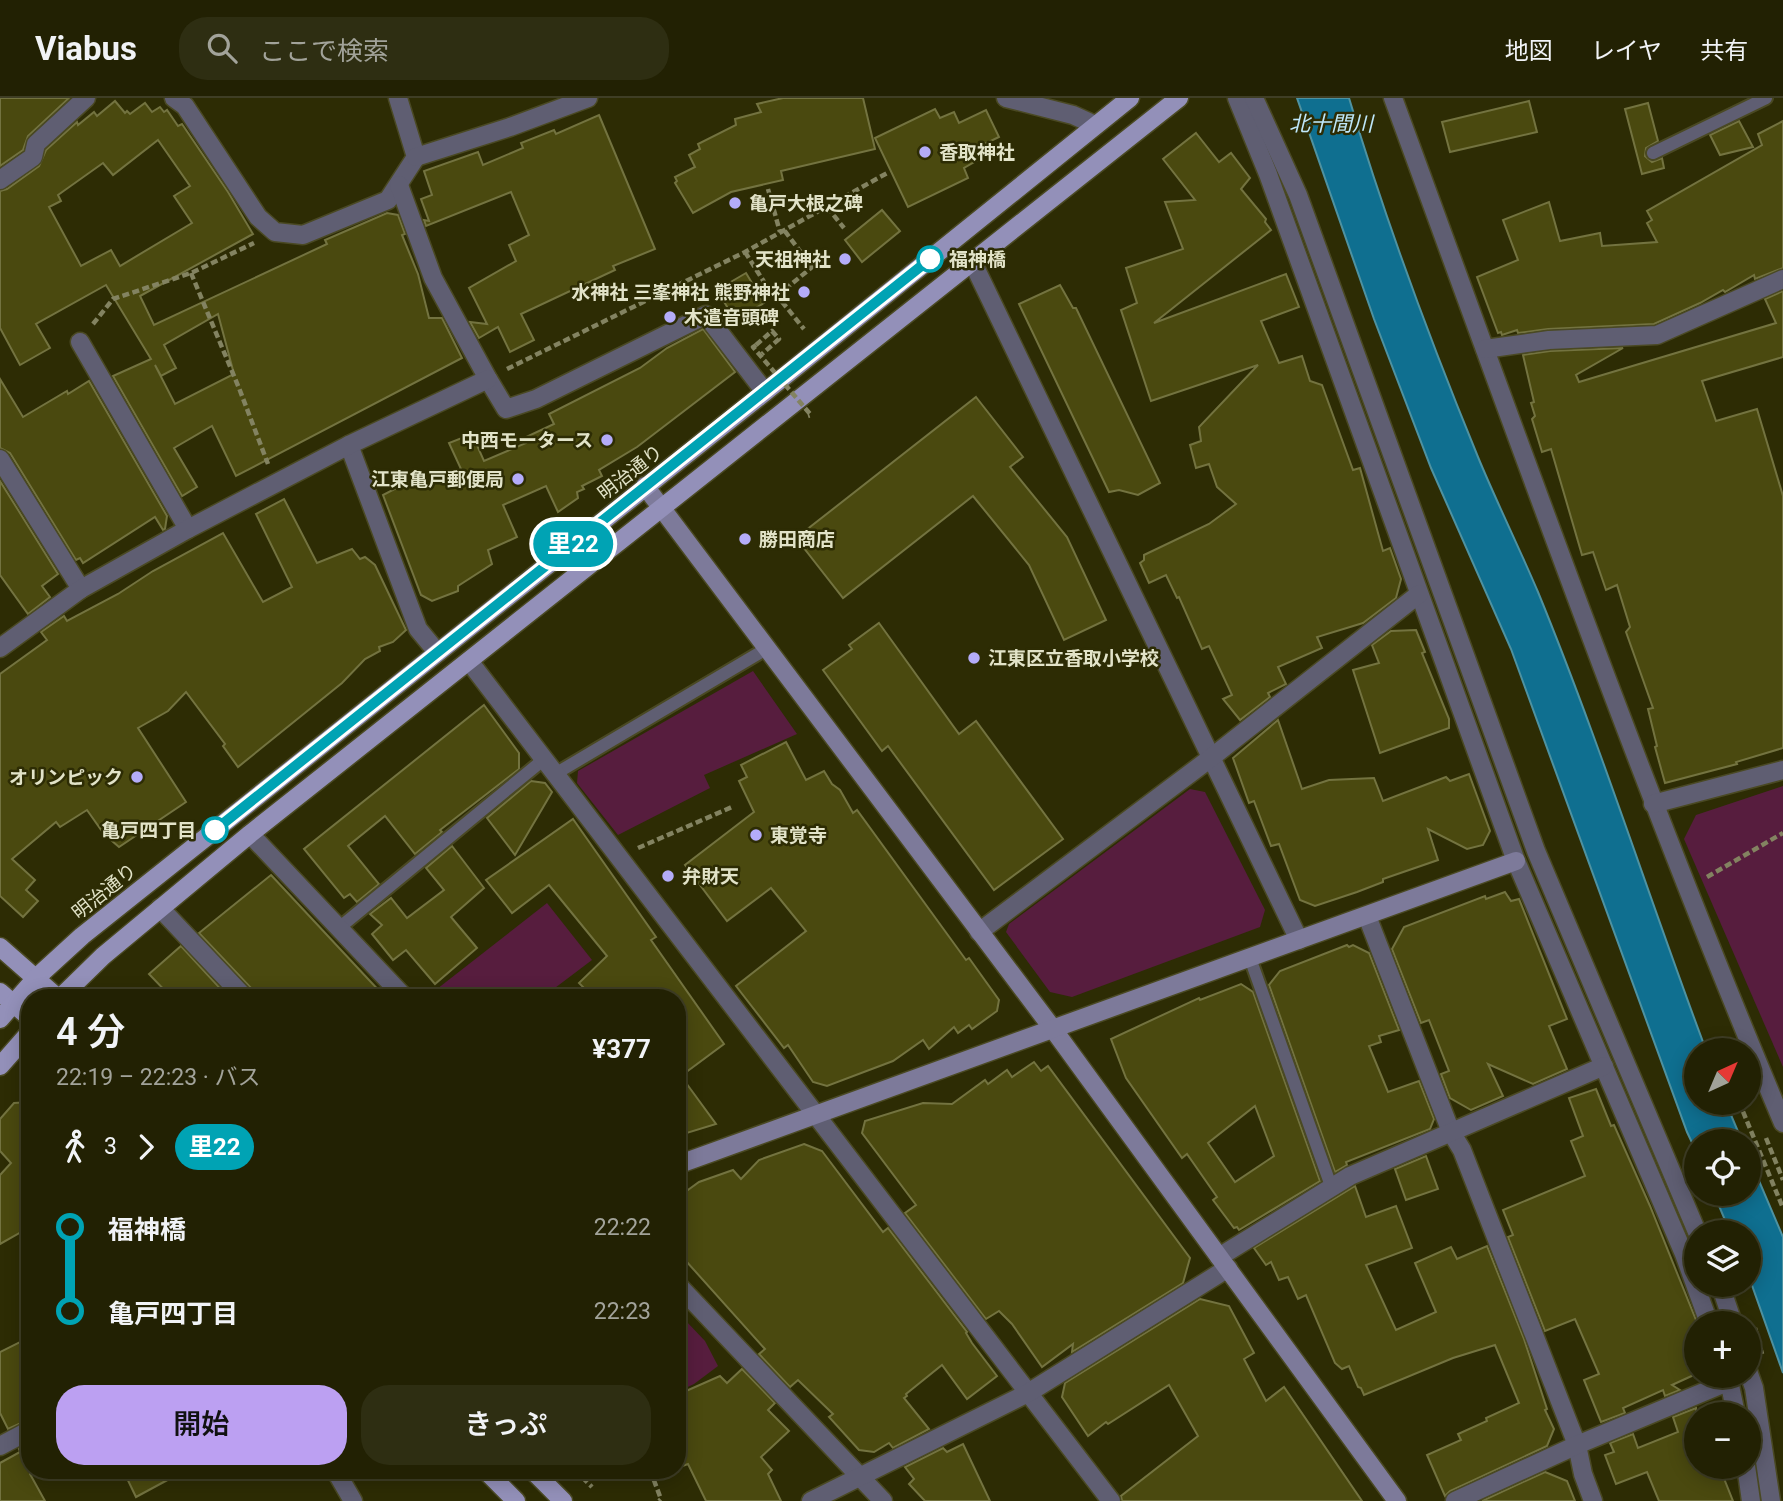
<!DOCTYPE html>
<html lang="ja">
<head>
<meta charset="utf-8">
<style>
  :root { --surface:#222103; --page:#2e2e12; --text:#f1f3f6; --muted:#a2a39a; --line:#3f3e25; --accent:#bca0f2 }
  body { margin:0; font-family:Roboto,"Noto Sans JP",sans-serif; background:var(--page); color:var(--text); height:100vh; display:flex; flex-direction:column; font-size:26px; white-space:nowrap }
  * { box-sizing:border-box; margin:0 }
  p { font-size:23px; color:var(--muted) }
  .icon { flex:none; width:38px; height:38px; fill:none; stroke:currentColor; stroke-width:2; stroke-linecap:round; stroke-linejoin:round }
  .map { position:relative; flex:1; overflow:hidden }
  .side { position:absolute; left:21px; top:891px; width:665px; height:490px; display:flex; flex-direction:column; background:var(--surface); border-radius:28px; box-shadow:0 4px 18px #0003,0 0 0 2px var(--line) }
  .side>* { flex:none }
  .badge { padding:0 14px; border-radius:23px; font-size:24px; line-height:46px }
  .needle { width:46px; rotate:44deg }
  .fabs { position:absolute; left:1684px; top:940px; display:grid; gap:14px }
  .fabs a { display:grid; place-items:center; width:77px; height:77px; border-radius:50%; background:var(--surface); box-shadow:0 4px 18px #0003,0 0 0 2px var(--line); font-size:35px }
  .map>.badge { position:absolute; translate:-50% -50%; box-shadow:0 0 0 4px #fff }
  .legs { display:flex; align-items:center; gap:10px; height:77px; padding:0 35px; font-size:23px }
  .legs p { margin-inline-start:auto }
  .overview { display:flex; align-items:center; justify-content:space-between; height:119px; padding:0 35px }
  h1 { font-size:38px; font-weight:600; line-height:52px }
  .button { display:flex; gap:14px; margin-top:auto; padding:14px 35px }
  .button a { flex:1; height:80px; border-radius:28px; background:var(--accent); color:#111; font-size:28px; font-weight:600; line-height:80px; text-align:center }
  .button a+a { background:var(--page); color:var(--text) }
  ul { padding:0 35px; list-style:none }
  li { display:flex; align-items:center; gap:24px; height:84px; font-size:26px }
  li i { display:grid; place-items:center; width:10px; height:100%; margin:0 9px; background:currentColor }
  li i::after { content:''; width:18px; height:18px; margin:-9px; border:5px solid; border-radius:50%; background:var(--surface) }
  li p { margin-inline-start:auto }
  li:first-child i { background:linear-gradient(#0000 50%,currentColor 0) }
  li:last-child i { background:linear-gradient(currentColor 50%,#0000 0) }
  header { display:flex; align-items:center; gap:42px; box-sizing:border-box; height:98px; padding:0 35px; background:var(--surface); border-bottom:2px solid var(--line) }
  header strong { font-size:33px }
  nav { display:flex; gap:38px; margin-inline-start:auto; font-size:24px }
  .search { width:490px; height:63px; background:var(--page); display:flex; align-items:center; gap:18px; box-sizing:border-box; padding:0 24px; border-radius:28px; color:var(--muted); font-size:26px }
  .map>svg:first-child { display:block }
  .green { fill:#571d3e }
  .water { fill:#0f6f90; stroke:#4e92a1; stroke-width:2 }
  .building { fill:#4a490f; stroke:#737340; stroke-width:2; fill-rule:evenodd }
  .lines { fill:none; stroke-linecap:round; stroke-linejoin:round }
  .lane-casing { stroke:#4a4923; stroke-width:16 }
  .street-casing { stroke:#4a4923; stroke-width:21 }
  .secondary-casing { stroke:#4a4923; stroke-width:21 }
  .primary-casing { stroke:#4a4923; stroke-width:21 }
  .path { stroke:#838361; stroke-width:4.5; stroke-dasharray:7 3.5; stroke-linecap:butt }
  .lane { stroke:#5f5e72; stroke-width:12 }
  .street { stroke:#5f5e72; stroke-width:18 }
  .secondary { stroke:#7d7a9a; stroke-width:18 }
  .primary { stroke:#9390b9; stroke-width:18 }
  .path-bridge { stroke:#838361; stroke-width:4.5; stroke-dasharray:7 3.5; stroke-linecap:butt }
  .line-1-casing { stroke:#fff; stroke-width:16 }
  .line-1 { stroke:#00a3b4; stroke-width:10 }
  .poi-dot { fill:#b4acf9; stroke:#2d2c04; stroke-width:2.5 }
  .stop-1-dot { fill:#fff; stroke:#00a3b4; stroke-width:3.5 }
  .labels { text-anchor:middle; stroke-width:5; stroke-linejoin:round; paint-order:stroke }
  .poi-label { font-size:19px; font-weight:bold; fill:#e2e3c8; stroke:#2d2c04; text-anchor:start }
  .stop-label { font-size:19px; font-weight:bold; fill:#e2e3c8; stroke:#2d2c04; text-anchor:start }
  .street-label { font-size:19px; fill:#e2e3c8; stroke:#2d2c04 }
  .water-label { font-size:21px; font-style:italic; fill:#bfe8fb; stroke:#2d2c04 }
</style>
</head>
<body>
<header>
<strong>Viabus</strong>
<div class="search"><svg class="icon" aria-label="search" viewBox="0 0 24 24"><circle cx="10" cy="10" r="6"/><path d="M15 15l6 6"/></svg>ここで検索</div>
<nav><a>地図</a><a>レイヤ</a><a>共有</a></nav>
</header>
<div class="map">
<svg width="1783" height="1403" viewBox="0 0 1783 1403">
  <rect width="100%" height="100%" fill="#2d2c04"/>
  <g class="green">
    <polygon points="753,573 797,636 704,677 710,690 618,737 577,685 578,673"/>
    <polygon points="1783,688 1783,969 1684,741 1696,717"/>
    <polygon points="1190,691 1205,694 1265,812 1260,829 1072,899 1050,894 1006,834 1009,826"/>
    <polygon points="547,805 592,862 543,899 429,900 428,898"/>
    <polygon points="685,1222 705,1243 718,1268 694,1286 677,1294 677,1224"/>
  </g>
  <g class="water">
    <path d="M1297,0H1349C1385,121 1430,242 1478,359C1497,405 1519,449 1538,494C1600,645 1649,800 1706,952H1696V1004L1726,1005L1742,1043H1696V1053L1687,1034L1511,551L1431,370L1374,221Z"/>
    <polygon points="1748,1057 1783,1139 1783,1275 1748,1176 1748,1134 1730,1134 1714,1096 1748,1096"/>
  </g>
  <g class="building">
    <polygon points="0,0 69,0 28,38 23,52 0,68"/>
    <polygon points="783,0 863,0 875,51 781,73 783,82 731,94 693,115 675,85 677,83 675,79 695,69 689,57 700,51 698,46 736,27 735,21 761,14 757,6"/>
    <path d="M115,3L125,15L127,13L130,16L145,5L152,14L160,9L164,14L167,12L178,28L182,26L228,94L253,136L140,198L154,227L327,146L325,142L387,115L398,117L405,136L402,137L418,176L429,220H442L462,260L236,378L212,328L174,350L197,389L182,398L113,278L151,261L106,187L36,226L50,250L20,267L0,230V93L7,91L39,68L46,52L77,24L78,27L94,14L97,18ZM158,42L190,88L174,98L192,125L120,168L111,152L81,168L49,109L61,103L58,97L103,65L113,77ZM218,216L234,276L175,306L155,267L161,278L176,270L164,247Z"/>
    <polygon points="1529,3 1537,34 1450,54 1442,24"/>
    <polygon points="1648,5 1658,43 1646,50 1645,58 1652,64 1662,60 1664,70 1642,76 1625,11"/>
    <polygon points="935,11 940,20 954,14 959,25 986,12 999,39 972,52 978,62 964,70 968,80 908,109 875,40"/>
    <polygon points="599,17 655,151 613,168 615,172 521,216 534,242 510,254 498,229 479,240 470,224 487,226 469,190 516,163 509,147 529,137 511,94 426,128 424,122 429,123 421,101 432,97 424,73 478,54 483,67 523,50 521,45 554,32 556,36"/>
    <polygon points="1739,23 1753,49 1720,57 1710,37"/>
    <polygon points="1783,23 1783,170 1755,181 1754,177 1725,194 1723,192 1700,205 1654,226 1548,231 1518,235 1517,232 1502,237 1501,234 1498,235 1477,179 1518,162 1503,122 1549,104 1560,143 1600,135 1602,148 1657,144 1647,125 1652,122 1647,113 1762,47 1758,36"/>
    <polygon points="1196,35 1219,64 1231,55 1250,80 1241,91 1266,121 1265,124 1271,132 1154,225 1286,176 1299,209 1261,223 1279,265 1302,258 1310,283 1322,287 1353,372 1360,370 1383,453 1390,450 1401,481 1396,500 1363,525 1317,539 1322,550 1278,569 1286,586 1268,595 1270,599 1240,622 1223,601 1232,597 1209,548 1202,551 1179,499 1177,500 1166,477 1149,485 1140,465 1144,462 1144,457 1209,426 1236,406 1217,389 1209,366 1196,370 1190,347 1201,343 1199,329 1258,267 1151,303 1121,212 1137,205 1126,170 1183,151 1165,104 1195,102 1163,61"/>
    <polygon points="882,112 900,133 862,164 845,142"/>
    <polygon points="746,175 764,205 735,222 717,192"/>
    <polygon points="1060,187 1073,210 1076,210 1160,385 1138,397 1119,392 1109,394 1019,206"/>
    <polygon points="1783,193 1783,259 1702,283 1716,323 1757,311 1783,398 1783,650 1736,664 1737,666 1665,685 1655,649 1657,648 1648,611 1653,610 1626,534 1630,529 1617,487 1606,492 1593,454 1582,457 1551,351 1542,354 1532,321 1535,318 1531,305 1534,304 1523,257 1550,253 1623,250 1576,277 1579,284 1776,225 1765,201"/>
    <polygon points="703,231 735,274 637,349 599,372 602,378 582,388 584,391 577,394 578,400 558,414 546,388 503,407 517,439 488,452 492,466 458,488 458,493 432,503 421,497 383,397 406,385 419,384 422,389 461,371 449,345 472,336 484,363 526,345 524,340 554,326 549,316 640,270 667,250"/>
    <polygon points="0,281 23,319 67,293 68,296 89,283 167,418 165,431 163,432 155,419 83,465 80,460 76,462 10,355 0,350"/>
    <polygon points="976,299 1023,359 1010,369 1067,439 1106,522 1064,542 1029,467 973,398 843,500 796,440"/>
    <polygon points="0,383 58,476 42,488 50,499 28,516 0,477"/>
    <polygon points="284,401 317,465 352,451 360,461 365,459 375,467 406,532 393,544 379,549 380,553 365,561 342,585 238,669 223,648 225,646 186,594 168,613 138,630 186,704 119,749 104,736 87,712 60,729 56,724 12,761 35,782 26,792 38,803 23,819 0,798 0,576 47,542 41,534 64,518 67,523 118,496 153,473 223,435 263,504 292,489 256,416"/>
    <polygon points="879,525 959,636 976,623 1063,741 994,792 888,648 882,653 823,572 852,551 849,547"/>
    <polygon points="1416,532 1425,554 1422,555 1449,621 1449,630 1380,655 1353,572 1379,565 1372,547 1391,533"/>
    <polygon points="484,607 519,655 519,671 440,732 442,734 415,756 385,718 348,748 379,786 357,804 350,796 344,800 304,751"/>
    <polygon points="1278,622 1302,691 1329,682 1374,680 1383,703 1446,679 1450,683 1469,676 1490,733 1483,747 1467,751 1428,731 1438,762 1383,781 1383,784 1357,794 1315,808 1300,802 1279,746 1271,748 1254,703 1249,705 1233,660"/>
    <polygon points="786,644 806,682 824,673 832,686 840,692 853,715 857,712 966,862 969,860 999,902 997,913 972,931 969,927 958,935 954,929 929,951 923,942 893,963 827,988 813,984 788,947 784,950 736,888 806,833 771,790 727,823 685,767 754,714 739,683 747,679 741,667"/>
    <polygon points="531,683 545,685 552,694 515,757 487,720"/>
    <polygon points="573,721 656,839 651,842 724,946 681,978 716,1026 677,1038 677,900 594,900 579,885 607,858 549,787 512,815 486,782"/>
    <polygon points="452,748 484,790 451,819 477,850 435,886 406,852 393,862 372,836 382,827 370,816 391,800 407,820 444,792 426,770"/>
    <polygon points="271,777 369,882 386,900 256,900 253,892 199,835"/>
    <polygon points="1505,794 1511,803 1519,801 1567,921 1549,928 1567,971 1533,986 1488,966 1503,998 1471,1012 1450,1000 1441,976 1449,973 1429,922 1421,925 1392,851 1404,829 1485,798 1486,801"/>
    <polygon points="1347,847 1349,849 1353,847 1369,855 1399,932 1379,938 1381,944 1369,948 1388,994 1419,983 1434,1021 1430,1031 1346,1064 1347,1067 1335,1074 1269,887 1280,873"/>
    <polygon points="181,848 229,900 172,900 149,876"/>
    <path d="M1241,886L1253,894L1320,1083L1239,1132L1237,1129L1234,1130L1213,1102L1217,1099L1187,1056L1182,1060L1126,980L1111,941L1199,900L1200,902ZM1255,1008L1274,1058L1235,1084L1208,1045Z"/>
    <polygon points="1034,964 1041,973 1048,968 1190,1160 1183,1185 1072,1254 1073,1246 1042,1269 1012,1226 999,1213 986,1221 905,1115 916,1107 862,1035 865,1023 923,1005 952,1006 985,982 988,986 1007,972 1012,979"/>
    <polygon points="1596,991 1611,1028 1614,1027 1650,1108 1696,1222 1696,1276 1672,1287 1680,1292 1665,1298 1663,1292 1623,1310 1625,1315 1601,1324 1584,1282 1599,1276 1575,1221 1545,1233 1508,1139 1513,1137 1503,1112 1585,1078 1571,1043 1583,1038 1569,1000"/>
    <polygon points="30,1004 30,1129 0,1146 0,1077 11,1065 0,1053 0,1021 14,1005"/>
    <polygon points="804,1046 822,1053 883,1134 888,1130 967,1234 966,1235 972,1245 997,1278 967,1301 942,1267 906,1296 907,1298 904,1300 929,1331 893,1350 889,1345 874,1354 859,1352 829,1319 833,1316 798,1282 790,1289 759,1256 765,1251 677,1153 677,1100 699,1084 733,1072 741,1081 759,1062"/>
    <polygon points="1426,1058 1438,1091 1406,1102 1395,1071"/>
    <polygon points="1355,1088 1366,1119 1396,1108 1412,1150 1366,1167 1396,1232 1436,1214 1415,1165 1451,1149 1457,1161 1487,1148 1524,1241 1547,1311 1545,1312 1554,1331 1547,1348 1450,1393 1445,1398 1427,1357 1461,1342 1458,1336 1487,1323 1486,1320 1519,1305 1495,1247 1453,1260 1364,1297 1361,1290 1358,1289 1349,1268 1342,1271 1335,1265 1306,1197 1298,1201 1288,1179 1279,1182 1271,1164 1266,1167 1254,1150"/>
    <polygon points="1200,1201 1229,1208 1254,1255 1244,1261 1266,1303 1284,1289 1362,1403 1122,1403 1121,1398 1198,1338 1169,1287 1108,1326 1106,1324 1088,1338 1062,1299 1065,1285"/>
    <polygon points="30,1239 30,1321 8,1331 0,1315 0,1254"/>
    <polygon points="742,1271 775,1305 768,1312 789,1333 761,1359 772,1372 768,1376 781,1403 706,1403 688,1366 677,1370 677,1297 720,1278 727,1285"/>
    <polygon points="1696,1310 1696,1368 1719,1368 1733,1403 1659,1403 1647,1374 1616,1386 1605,1357 1614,1354 1610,1345 1633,1336 1638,1350 1678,1334 1673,1319"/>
    <polygon points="30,1345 30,1376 45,1403 0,1403 0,1365 20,1354 19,1351"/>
    <polygon points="963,1346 990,1403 925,1403 909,1386 914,1381 905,1369 943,1350 947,1354"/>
    <polygon points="123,1372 186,1372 136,1399"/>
    <polygon points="1545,1374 1567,1383 1575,1403 1482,1403"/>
  </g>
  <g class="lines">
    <g class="lane-casing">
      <g id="lane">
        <polyline points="1653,55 1766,0"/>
        <polyline points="555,676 766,551"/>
        <polyline points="339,830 543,662"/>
        <polyline points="1250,860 1331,1088"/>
      </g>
    </g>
    <g class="street-casing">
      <g id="street">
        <polyline points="174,0 185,8 258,119 275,134 303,137 388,102 416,59 398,0"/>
        <polyline points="1006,0 1073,17 1095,27"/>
        <polyline points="1237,0 1268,76 1516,763 1684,1156 1709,1225"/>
        <polyline points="1254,0 1298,97 1536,753 1697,1134"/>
        <path d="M1393,0C1519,343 1641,688 1783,1025"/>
        <polyline points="416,59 510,29 588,0"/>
        <polyline points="0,82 33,59 36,46 86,0"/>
        <polyline points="399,87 433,180 488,281 506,311 536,301 706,217 765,294"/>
        <polyline points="972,163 1299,842"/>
        <polyline points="80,244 188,431"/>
        <polyline points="1485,251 1549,242 1657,237 1783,181"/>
        <polyline points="349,347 418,531 437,554"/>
        <polyline points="0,361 81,491"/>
        <polyline points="0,550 81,491 188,431 349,347 488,281"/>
        <polyline points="469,563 1111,1403"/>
        <polyline points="1653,706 1783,672"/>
        <polyline points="250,736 405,900"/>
        <polyline points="160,810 245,900"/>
        <polyline points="1367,818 1451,1034 1462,1052 1577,1347 1583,1376 1593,1403"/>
        <polyline points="979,834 1212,659 1419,496"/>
        <polyline points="1219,1159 1350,1078 1604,968"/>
        <polyline points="677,1186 883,1403"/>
        <polyline points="1720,1186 1733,1225"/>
        <polyline points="1748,1273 1754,1290 1771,1403"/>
        <polyline points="1728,1278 1736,1316"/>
        <polyline points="0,1348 30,1332"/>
        <polyline points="1746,1368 1751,1403"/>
        <polyline points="335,1372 353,1403"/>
        <polyline points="811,1403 1028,1295 1228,1170"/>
        <polyline points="1455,1403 1577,1347 1730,1283"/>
      </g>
    </g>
    <g class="secondary-casing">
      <g id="secondary">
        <polyline points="645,388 1053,931 1397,1403"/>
        <polyline points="677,1067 1516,763"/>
      </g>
    </g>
    <g class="primary-casing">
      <g id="primary">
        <polyline points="0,849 58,900"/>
        <polyline points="0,894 30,920"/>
        <polyline points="60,900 103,858 250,736 1179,0"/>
        <polyline points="0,921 36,880 82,838 765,294 1130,0"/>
        <polyline points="0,968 30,934"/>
        <polyline points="485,1372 516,1403"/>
        <polyline points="532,1372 563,1403"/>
      </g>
    </g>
    <g class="path">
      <polyline points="768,91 780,134"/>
      <polyline points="827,109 844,130"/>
      <polyline points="745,154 773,198 779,200 804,231"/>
      <polyline points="191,175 239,290 268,366"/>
      <polyline points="779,200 782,194 812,169 784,132"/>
      <polyline points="93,226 113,201 191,175 254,145"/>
      <polyline points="756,247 772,233 779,241 762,256"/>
      <polyline points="507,271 745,154 889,74"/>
      <polyline points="638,750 732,709"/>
      <polyline points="1707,779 1783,735"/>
      <polyline points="1739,1004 1783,1110"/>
      <polyline points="1766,1040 1783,1082"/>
      <polyline points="1755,1230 1762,1256"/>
      <polyline points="575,1372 592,1389"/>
      <polyline points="650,1372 661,1401 659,1403"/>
    </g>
    <use href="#lane" class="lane"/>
    <use href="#street" class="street"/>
    <use href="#secondary" class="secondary"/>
    <use href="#primary" class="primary"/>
    <polyline class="path-bridge" points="756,247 753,249 811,317 808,318"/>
  </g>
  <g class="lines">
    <g class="line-1-casing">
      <polyline id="line-1" points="215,732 930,161"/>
    </g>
    <use href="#line-1" class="line-1"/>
  </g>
  <g class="poi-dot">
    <circle cx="925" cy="54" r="7"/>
    <circle cx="735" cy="105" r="7"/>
    <circle cx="845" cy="161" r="7"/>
    <circle cx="804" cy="194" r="7"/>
    <circle cx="670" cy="219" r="7"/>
    <circle cx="607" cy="342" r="7"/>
    <circle cx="518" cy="381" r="7"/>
    <circle cx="745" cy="441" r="7"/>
    <circle cx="974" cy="560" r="7"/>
    <circle cx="137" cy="679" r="7"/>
    <circle cx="756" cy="737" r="7"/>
    <circle cx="668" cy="778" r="7"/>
  </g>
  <g class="stop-1-dot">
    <circle cx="930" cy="161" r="12"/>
    <circle cx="215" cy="732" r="12"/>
  </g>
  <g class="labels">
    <g class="poi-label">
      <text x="939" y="61">香取神社</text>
      <text x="749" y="112">亀戸大根之碑</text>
      <text x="831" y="168" text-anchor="end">天祖神社</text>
      <text x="790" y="201" text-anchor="end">水神社 三峯神社 熊野神社</text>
      <text x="684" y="226">木遣音頭碑</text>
      <text x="593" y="349" text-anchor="end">中西モータース</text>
      <text x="504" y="388" text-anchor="end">江東亀戸郵便局</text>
      <text x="759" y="448">勝田商店</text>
      <text x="988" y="567">江東区立香取小学校</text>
      <text x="123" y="686" text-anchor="end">オリンピック</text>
      <text x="770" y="744">東覚寺</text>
      <text x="682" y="785">弁財天</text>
    </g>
    <g class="stop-label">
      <text x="949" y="168">福神橋</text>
      <text x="196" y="739" text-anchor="end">亀戸四丁目</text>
    </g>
    <g class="street-label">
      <text transform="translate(630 374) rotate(-38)" y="7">明治通り</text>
      <text transform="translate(104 793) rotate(-39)" y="7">明治通り</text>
    </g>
    <g class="water-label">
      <text x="1331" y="33">北十間川</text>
    </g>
  </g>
</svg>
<div class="fabs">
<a><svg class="needle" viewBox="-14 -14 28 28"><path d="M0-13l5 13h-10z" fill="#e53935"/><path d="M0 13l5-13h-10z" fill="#a2a39a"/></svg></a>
<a><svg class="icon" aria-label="locate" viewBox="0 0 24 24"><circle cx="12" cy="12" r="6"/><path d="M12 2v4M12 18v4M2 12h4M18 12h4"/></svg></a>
<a><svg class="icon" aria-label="layers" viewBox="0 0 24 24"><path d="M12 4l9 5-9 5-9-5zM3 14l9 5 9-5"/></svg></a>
<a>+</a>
<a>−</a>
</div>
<b class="badge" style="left:573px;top:446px;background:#00a3b4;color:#fff">里22</b>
<section class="side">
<div class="overview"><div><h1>4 分</h1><p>22:19 – 22:23 · バス</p></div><b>¥377</b></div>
<div class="legs"><svg class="icon" aria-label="walk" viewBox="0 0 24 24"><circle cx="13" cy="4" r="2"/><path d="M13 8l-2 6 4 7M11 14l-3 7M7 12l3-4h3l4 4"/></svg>3<svg class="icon" aria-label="forward" viewBox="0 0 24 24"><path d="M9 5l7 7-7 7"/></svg><b class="badge" style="background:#00a3b4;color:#fff">里22</b></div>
<ul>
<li><i style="color:#00a3b4"></i><b>福神橋</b><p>22:22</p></li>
<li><i style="color:#00a3b4"></i><b>亀戸四丁目</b><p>22:23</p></li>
</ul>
<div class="button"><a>開始</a><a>きっぷ</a></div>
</section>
</div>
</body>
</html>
